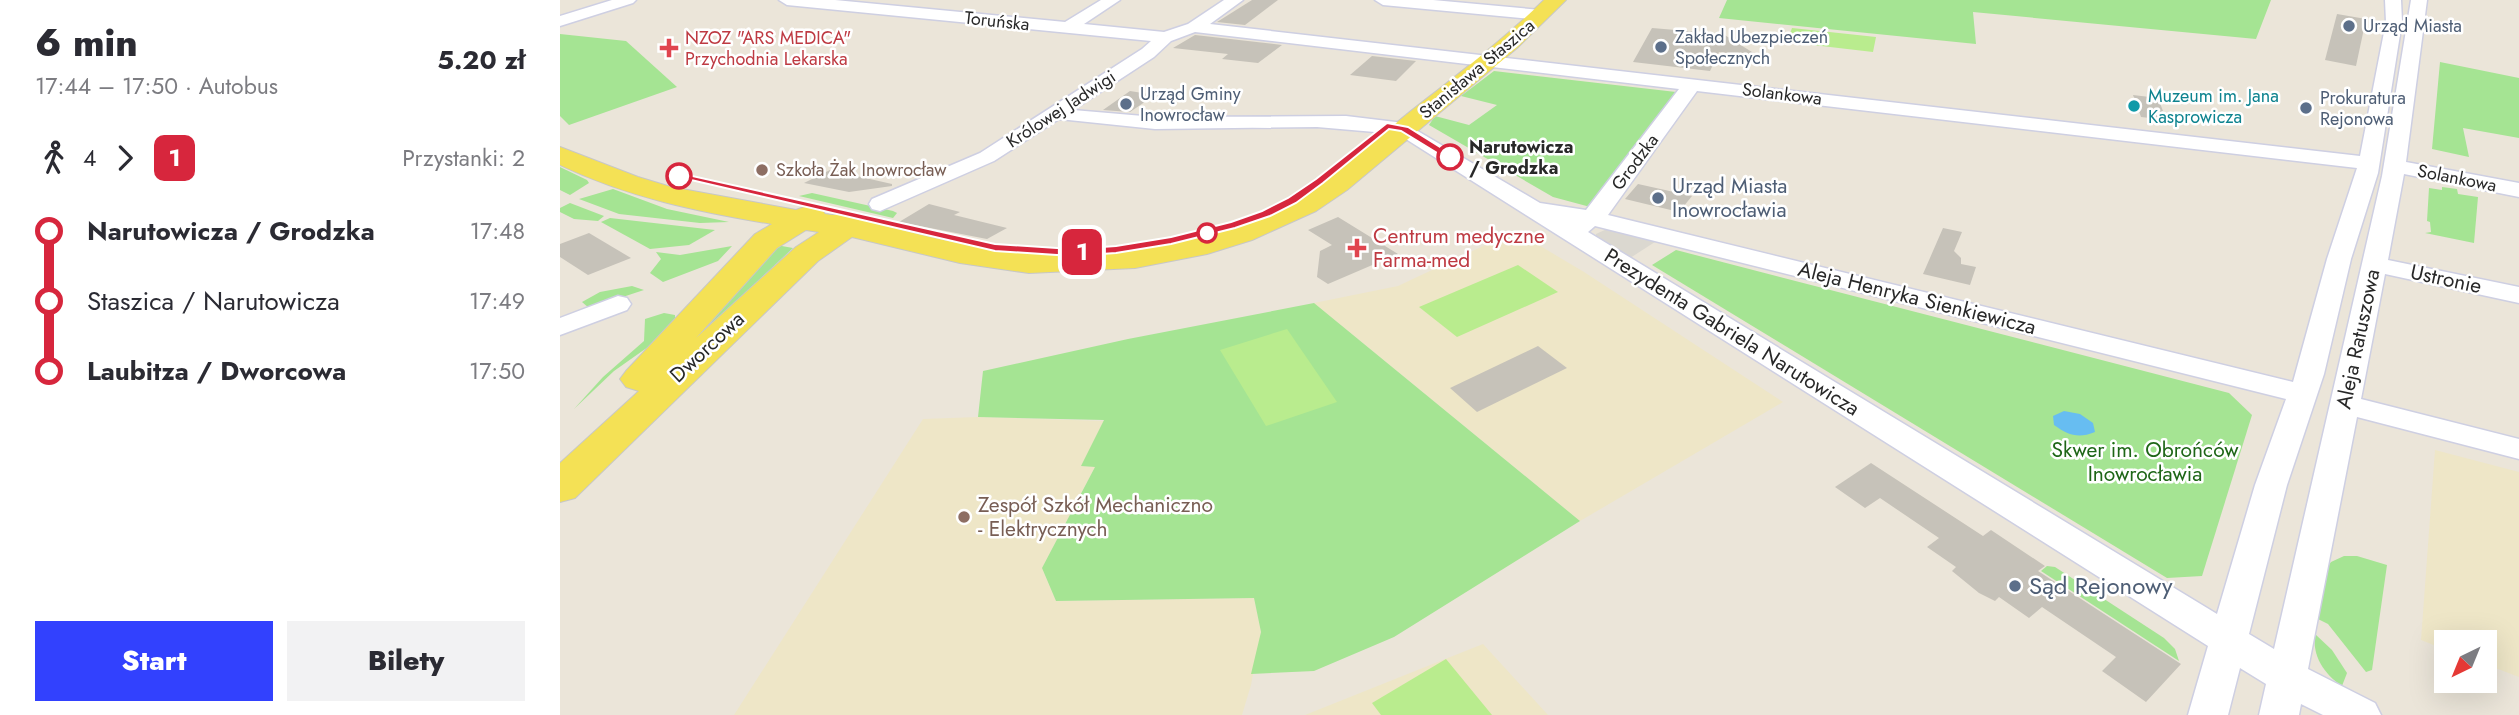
<!DOCTYPE html>
<html lang="pl">
<head>
<meta charset="utf-8">
<style>
  :root { --surface:#fff; --page:#f2f2f3; --text:#2b2b33; --muted:#7c7c81; --accent:#3241fe }
  body { margin:0; font-family:Jost,sans-serif; background:var(--page); color:var(--text); height:100vh; display:flex; flex-direction:column; font-size:26px; white-space:nowrap }
  * { box-sizing:border-box; margin:0 }
  p { font-size:23px; color:var(--muted) }
  .icon { flex:none; width:38px; height:38px; fill:none; stroke:currentColor; stroke-width:2; stroke-linecap:round; stroke-linejoin:round }
  .map { position:relative; flex:1; overflow:hidden }
  .panel { display:flex; flex-direction:column; background:var(--surface); width:560px }
  .panel>* { flex:none }
  .badge { padding:0 14px; border-radius:10px; font-size:24px; line-height:46px }
  .needle { width:46px; rotate:223deg }
  .controls { position:absolute; left:1874px; top:630px; display:grid; gap:14px }
  .controls a { display:grid; place-items:center; width:63px; height:63px; border-radius:0px; background:var(--surface); box-shadow:0 7px 28px #0002; font-size:35px }
  .map>.badge { position:absolute; translate:-50% -50%; box-shadow:0 0 0 4px #fff }
  .legs { display:flex; align-items:center; gap:10px; height:77px; padding:0 35px; font-size:23px }
  .legs p { margin-inline-start:auto }
  .overview { display:flex; align-items:center; justify-content:space-between; height:119px; padding:0 35px }
  h1 { font-size:38px; font-weight:800; line-height:52px }
  .button { display:flex; gap:14px; margin-top:auto; padding:14px 35px }
  .button a { flex:1; height:80px; border-radius:0px; background:var(--accent); color:#fff; font-size:28px; font-weight:800; line-height:80px; text-align:center }
  .button a+a { background:var(--page); color:var(--text) }
  ul { padding:0 35px; list-style:none }
  li { display:flex; align-items:center; gap:24px; height:70px; font-size:26px }
  li i { display:grid; place-items:center; width:10px; height:100%; margin:0 9px; background:currentColor }
  li i::after { content:''; width:18px; height:18px; margin:-9px; border:5px solid; border-radius:50%; background:var(--surface) }
  li p { margin-inline-start:auto }
  li:first-child i { background:linear-gradient(#0000 50%,currentColor 0) }
  li:last-child i { background:linear-gradient(currentColor 50%,#0000 0) }
  main { display:flex; flex:1; min-height:0 }
  .map>svg:first-child { display:block }
  .education { fill:#eee6c7 }
  .green { fill:#a5e493 }
  .pitch { fill:#b9ec8e }
  .plaza { fill:#dbd8d0 }
  .water { fill:#67bdf1 }
  .building { fill:#c6c2b9 }
  .lines { fill:none; stroke-linecap:round; stroke-linejoin:round }
  .minor-casing { stroke:#cecfe2; stroke-width:3 }
  .major-casing { stroke:#c7c7c7; stroke-width:2 }
  .minor { fill:#fff; fill-rule:evenodd }
  .major { fill:#f4e155; fill-rule:evenodd }
  .line-1 { fill:#d7263d; stroke:#fff; stroke-width:2 }
  .service-dot { fill:#5c6f8a; stroke:#fff; stroke-width:2.5 }
  .health-dot { fill:#e0444e; stroke:#fff; stroke-width:2.5 }
  .culture-dot { fill:#0f9aa8; stroke:#fff; stroke-width:2.5 }
  .stop-1-dot { fill:#fff; stroke:#d7263d; stroke-width:3.5 }
  .education-dot { fill:#8d6e63; stroke:#fff; stroke-width:2.5 }
  .labels { text-anchor:middle; stroke-width:5; stroke-linejoin:round; paint-order:stroke }
  .far-street-label { font-size:18px; fill:#282828; stroke:#fff }
  .far-service-label { font-size:18px; fill:#4e5e75; stroke:#fff; text-anchor:start }
  .far-health-label { font-size:18px; fill:#be3a42; stroke:#fff; text-anchor:start }
  .far-culture-label { font-size:18px; fill:#0d838f; stroke:#fff; text-anchor:start }
  .far-stop-label { font-size:18px; font-weight:bold; fill:#282828; stroke:#fff; text-anchor:start }
  .far-education-label { font-size:18px; fill:#785e54; stroke:#fff; text-anchor:start }
  .service-label { font-size:21px; fill:#4e5e75; stroke:#fff; text-anchor:start }
  .health-label { font-size:21px; fill:#be3a42; stroke:#fff; text-anchor:start }
  .street-label { font-size:21px; fill:#282828; stroke:#fff }
  .park-label { font-size:21px; fill:#1e6617; stroke:#fff }
  .education-label { font-size:21px; fill:#785e54; stroke:#fff; text-anchor:start }
  .near-service-label { font-size:24px; fill:#4e5e75; stroke:#fff; text-anchor:start }
</style>
</head>
<body>
<main>
<section class="panel">
<div class="overview"><div><h1>6 min</h1><p>17:44 – 17:50 · Autobus</p></div><b>5.20 zł</b></div>
<div class="legs"><svg class="icon" aria-label="walk" viewBox="0 0 24 24"><circle cx="13" cy="4" r="2"/><path d="M13 8l-2 6 4 7M11 14l-3 7M7 12l3-4h3l4 4"/></svg>4<svg class="icon" aria-label="forward" viewBox="0 0 24 24"><path d="M9 5l7 7-7 7"/></svg><b class="badge" style="background:#d7263d;color:#fff">1</b><p>Przystanki: 2</p></div>
<ul>
<li><i style="color:#d7263d"></i><b>Narutowicza / Grodzka</b><p>17:48</p></li>
<li><i style="color:#d7263d"></i><span>Staszica / Narutowicza</span><p>17:49</p></li>
<li><i style="color:#d7263d"></i><b>Laubitza / Dworcowa</b><p>17:50</p></li>
</ul>
<div class="button"><a>Start</a><a>Bilety</a></div>
</section>
<div class="map">
<svg width="1959" height="715" viewBox="0 0 1959 715">
  <rect width="100%" height="100%" fill="#ebe5d9"/>
  <g class="education">
    <polygon points="955,231 1024,272 1223,402 1020,521 754,303 838,286"/>
    <polygon points="418,417 544,421 522,466 535,467 482,568 496,601 694,598 701,632 691,685 682,715 174,715 363,419"/>
    <polygon points="1875,450 1959,472 1959,677 1925,664 1925,642 1886,642 1886,650 1861,640"/>
    <polygon points="923,644 988,715 745,715 835,679"/>
  </g>
  <g class="green">
    <polygon points="1167,0 1711,0 1696,39 1413,12 1416,44 1159,18"/>
    <polygon points="0,34 66,41 117,87 9,125 0,116"/>
    <polygon points="1880,62 1959,78 1959,138 1903,128 1909,157 1872,149"/>
    <polygon points="934,71 1116,92 1034,208 993,197 869,125 875,116 909,125 937,105 901,96"/>
    <polygon points="0,167 27,180 29,183 10,195 0,190"/>
    <polygon points="1882,187 1897,189 1898,194 1918,197 1914,243 1865,233 1871,232 1870,222 1867,221 1869,188 1882,190"/>
    <polygon points="53,189 107,209 169,222 140,223 59,214 19,199"/>
    <polygon points="252,193 333,211 337,213 333,218 239,196"/>
    <polygon points="10,203 44,216 38,221 14,219 0,212 0,208"/>
    <polygon points="50,218 155,230 129,245 90,249 41,222"/>
    <polygon points="216,245 233,248 135,340 118,353"/>
    <polygon points="172,246 158,261 103,282 90,273 101,259 96,252 120,255"/>
    <polygon points="1116,250 1669,393 1692,415 1642,576 1607,578 1092,265"/>
    <polygon points="72,286 84,290 29,308 22,302 40,292"/>
    <polygon points="754,303 1020,521 834,637 754,671 691,674 701,632 694,598 496,601 482,568 535,467 521,466 544,420 418,417 423,371 568,339"/>
    <polygon points="104,313 115,315 115,321 105,335 54,371 14,409 43,377 84,341 85,319"/>
    <polygon points="1784,556 1797,556 1827,565 1812,670 1806,672 1768,624 1758,619 1766,569 1771,562"/>
    <polygon points="1487,566 1495,567 1604,638 1615,649 1619,661 1481,571"/>
    <path d="M1755,634L1772,650L1787,673L1782,686C1764,674 1752,656 1755,634Z"/>
  </g>
  <g class="pitch">
    <polygon points="1232,28 1316,37 1313,52 1227,42"/>
    <polygon points="958,265 998,292 897,337 859,307"/>
    <polygon points="727,329 777,402 706,426 660,350"/>
    <polygon points="886,659 932,715 821,715 812,703"/>
  </g>
  <polygon class="plaza" points="1049,228 1098,240 1067,260 1035,239 1036,234"/>
  <path class="water" d="M1504,411L1520,414L1533,423L1535,432C1518,439 1508,435 1494,425L1493,416Z"/>
  <g class="building">
    <polygon points="692,0 718,0 685,25 657,22"/>
    <polygon points="1777,14 1806,19 1796,66 1765,60"/>
    <polygon points="1092,28 1163,34 1200,57 1159,52 1150,71 1073,62"/>
    <polygon points="635,35 722,45 698,63 662,59 668,54 613,48"/>
    <polygon points="812,56 856,61 836,81 790,75"/>
    <polygon points="570,91 595,95 570,112 543,110"/>
    <polygon points="1573,95 1598,98 1603,111 1598,113 1599,119 1581,117"/>
    <polygon points="270,170 332,184 332,186 289,192 244,183"/>
    <polygon points="1078,184 1132,196 1119,212 1065,199"/>
    <polygon points="369,204 400,212 394,215 447,228 427,239 339,222"/>
    <polygon points="778,217 838,254 768,284 757,277 760,251 772,245 748,230"/>
    <polygon points="1383,228 1402,232 1394,251 1401,258 1401,264 1416,267 1410,285 1363,274"/>
    <polygon points="29,233 71,258 28,275 0,257 0,244"/>
    <polygon points="978,346 1007,368 917,412 890,388"/>
    <polygon points="1311,463 1423,536 1431,530 1485,566 1478,571 1621,664 1586,702 1542,671 1556,657 1482,607 1469,618 1439,597 1435,601 1419,593 1392,571 1396,567 1367,547 1379,538 1320,498 1305,508 1275,487"/>
  </g>
  <g class="lines">
    <g class="minor-casing">
      <g id="minor">
        <polygon points="52,0 76,0 73,3 0,26 0,16"/>
        <path d="M219,0H275L505,22L541,0H560L524,24L604,32L628,24L664,0H683L650,24L1800,156L1826,22L1825,0H1841L1842,22L1818,173L1791,259L1764,374L1727,485L1689,634L1714,649L1822,176L1851,0H1867L1846,162L1959,183V197L1844,174L1828,260L1959,287V303L1825,274L1801,399L1959,439V459L1797,417L1748,669L1815,703L1821,715H1763L1741,704L1739,715H1699L1706,684L1680,668L1668,715H1628L1648,646L838,134L757,127L595,129L499,119L434,161L320,211L312,209L309,204L312,199L420,153L582,49L591,41L227,5ZM635,32L1119,89L1026,210L980,203L844,123L786,116L595,117L513,110L594,57L611,41ZM1137,91L1797,168L1767,259L1733,382L1048,215ZM1035,226L1726,399L1695,485L1657,614L1028,232Z"/>
        <polygon points="815,0 873,0 981,10 989,15 981,20 823,5"/>
        <polygon points="58,296 67,298 71,304 67,310 0,335 0,318"/>
      </g>
    </g>
    <g class="major-casing">
      <path id="major" d="M984,0H1006L957,48L787,190L756,211L692,240L647,254L575,268L469,273L400,263L292,237L258,261L15,498L0,502V463L79,391L66,387L60,379L66,371L195,234L212,224C139,212 67,197 0,165V147L78,177L111,187L236,210L250,205L261,208L265,214C280,217 291,211 306,215L309,222C354,233 398,245 444,251C540,263 652,246 736,198C776,175 810,144 846,115C893,78 941,42 984,0ZM246,230L259,232L236,247L136,338L217,248Z"/>
    </g>
    <use href="#minor" class="minor"/>
    <use href="#major" class="major"/>
  </g>
  <polygon class="line-1" points="827,123 848,127 896,157 887,159 841,131 829,129 763,183 736,203 710,216 675,228 611,244 556,253 512,256 435,251 114,176 119,173 435,244 512,249 556,246 611,237 671,222 702,211 728,198 756,179"/>
  <g class="service-dot">
    <circle cx="1789" cy="26" r="7"/>
    <circle cx="1101" cy="47" r="7"/>
    <circle cx="566" cy="104" r="7"/>
    <circle cx="1746" cy="108" r="7"/>
    <circle cx="1098" cy="198" r="7"/>
    <circle cx="1455" cy="586" r="7"/>
  </g>
  <g class="health-dot">
    <path d="M105.5 37.5h7v7h7v7h-7v7h-7v-7h-7v-7h7z"/>
    <path d="M793.5 237.5h7v7h7v7h-7v7h-7v-7h-7v-7h7z"/>
  </g>
  <circle class="culture-dot" cx="1574" cy="106" r="7"/>
  <g class="stop-1-dot">
    <circle cx="890" cy="157" r="12"/>
    <circle cx="119" cy="176" r="12"/>
    <circle cx="647" cy="233" r="9"/>
  </g>
  <g class="education-dot">
    <circle cx="202" cy="170" r="7"/>
    <circle cx="404" cy="517" r="7"/>
  </g>
  <g class="labels">
    <g class="far-street-label">
      <text transform="translate(437 21) rotate(6)" y="6">Toruńska</text>
      <text transform="translate(917 69) rotate(-40)" y="6">Stanisława Staszica</text>
      <text transform="translate(1222 94) rotate(7)" y="6">Solankowa</text>
      <text transform="translate(501 109) rotate(-33)" y="6">Królowej Jadwigi</text>
      <text transform="translate(1075 162) rotate(-53)" y="6">Grodzka</text>
      <text transform="translate(1897 178) rotate(11)" y="6">Solankowa</text>
    </g>
    <g class="far-service-label">
      <text x="1803" y="32">Urząd Miasta</text>
      <text x="1115" y="43">Zakład Ubezpieczeń<tspan x="1115" dy="21">Społecznych</tspan></text>
      <text x="580" y="100">Urząd Gminy<tspan x="580" dy="21">Inowrocław</tspan></text>
      <text x="1760" y="104">Prokuratura<tspan x="1760" dy="21">Rejonowa</tspan></text>
    </g>
    <g class="far-health-label">
      <text x="125" y="44">NZOZ "ARS MEDICA"<tspan x="125" dy="21">Przychodnia Lekarska</tspan></text>
    </g>
    <g class="far-culture-label">
      <text x="1588" y="102">Muzeum im. Jana<tspan x="1588" dy="21">Kasprowicza</tspan></text>
    </g>
    <g class="far-stop-label">
      <text x="909" y="153">Narutowicza<tspan x="909" dy="21">/ Grodzka</tspan></text>
    </g>
    <g class="far-education-label">
      <text x="216" y="176">Szkoła Żak Inowrocław</text>
    </g>
    <g class="service-label">
      <text x="1112" y="193">Urząd Miasta<tspan x="1112" dy="24">Inowrocławia</tspan></text>
    </g>
    <g class="health-label">
      <text x="813" y="243">Centrum medyczne<tspan x="813" dy="24">Farma-med</tspan></text>
    </g>
    <g class="street-label">
      <text transform="translate(1886 279) rotate(12)" y="7">Ustronie</text>
      <text transform="translate(1357 298) rotate(14)" y="7">Aleja Henryka Sienkiewicza</text>
      <text transform="translate(1172 332) rotate(32)" y="7">Prezydenta Gabriela Narutowicza</text>
      <text transform="translate(1798 339) rotate(-78)" y="7">Aleja Ratuszowa</text>
      <text transform="translate(147 347) rotate(-43)" y="7">Dworcowa</text>
    </g>
    <g class="park-label">
      <text x="1585" y="457">Skwer im. Obrońców<tspan x="1585" dy="24">Inowrocławia</tspan></text>
    </g>
    <g class="education-label">
      <text x="418" y="512">Zespół Szkół Mechaniczno<tspan x="418" dy="24">- Elektrycznych</tspan></text>
    </g>
    <g class="near-service-label">
      <text x="1469" y="594">Sąd Rejonowy</text>
    </g>
  </g>
</svg>
<div class="controls">
<a><svg class="needle" viewBox="-14 -14 28 28"><path d="M0-13l5 13h-10z" fill="#e53935"/><path d="M0 13l5-13h-10z" fill="#7c7c81"/></svg></a>
</div>
<b class="badge" style="left:522px;top:252px;background:#d7263d;color:#fff">1</b>
</div>
</main>
</body>
</html>
